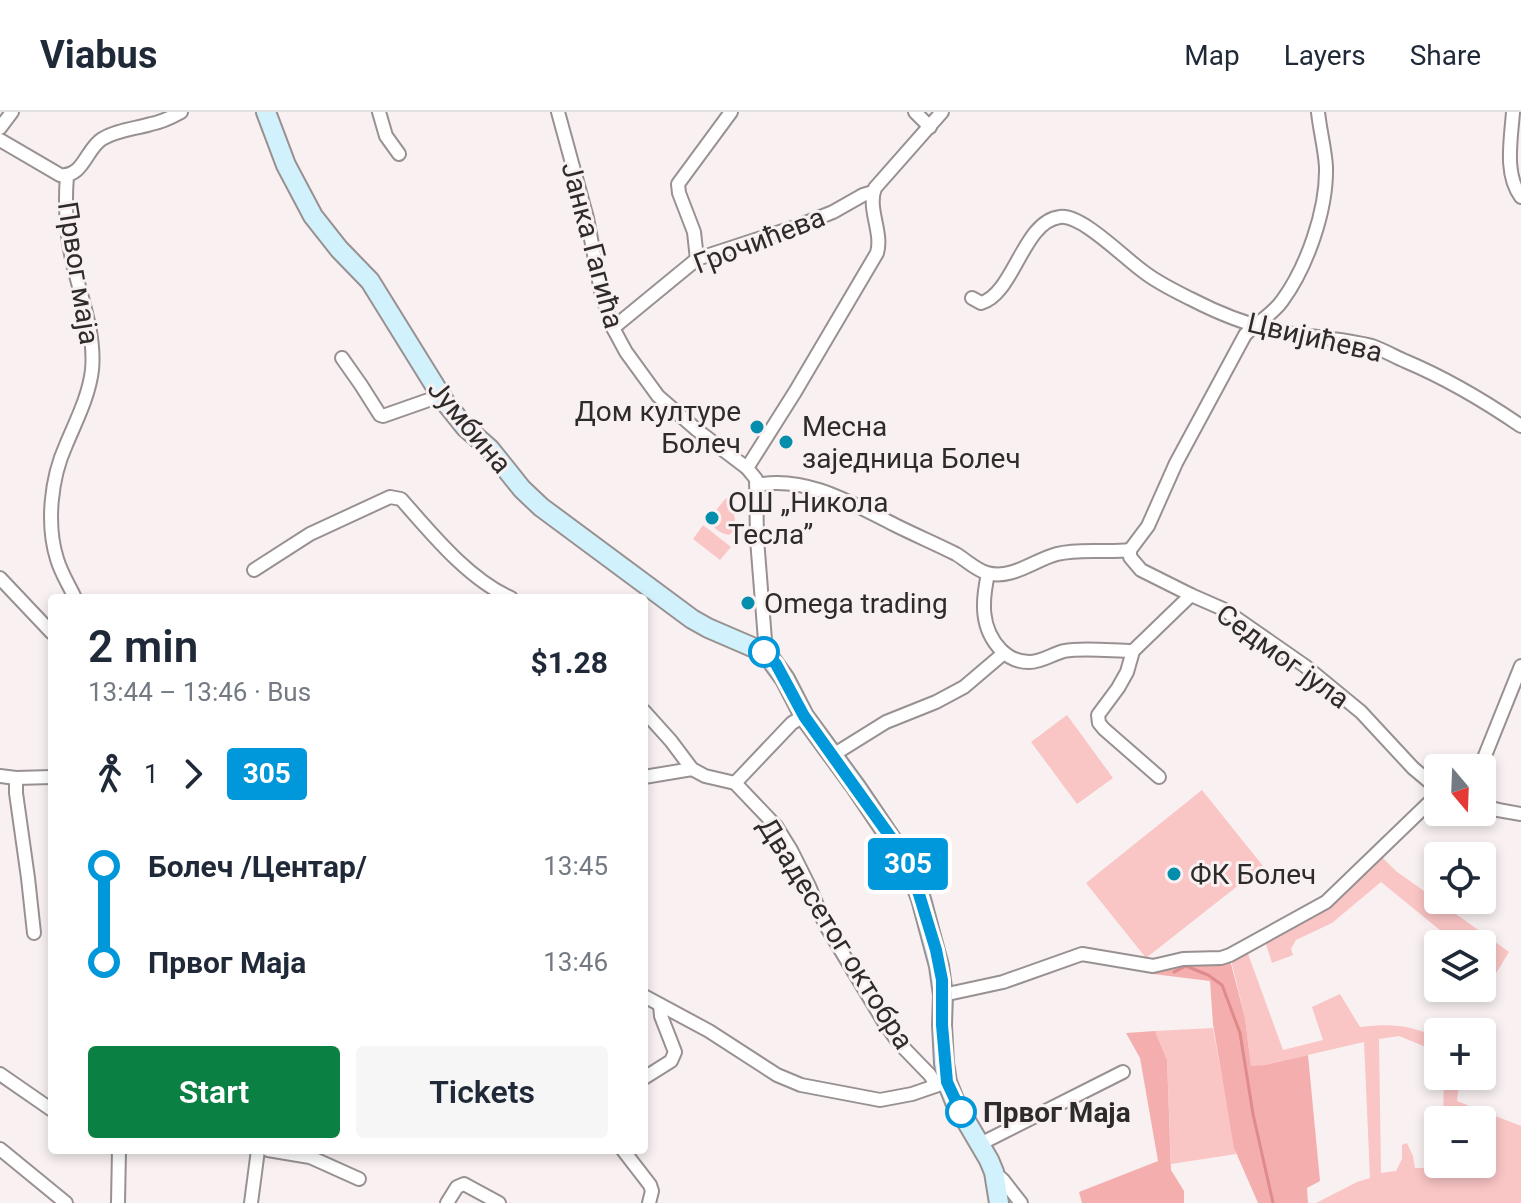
<!DOCTYPE html>
<html lang="en">
<head>
<meta charset="utf-8">
<style>
  :root { --surface:#fff; --page:#f6f6f7; --text:#1f2937; --muted:#747a83; --line:#e0e1e3; --accent:#0b8043 }
  body { margin:0; font-family:Roboto,sans-serif; background:var(--page); color:var(--text); height:100vh; display:flex; flex-direction:column; font-size:30px; white-space:nowrap }
  * { box-sizing:border-box; margin:0 }
  p { font-size:26px; color:var(--muted) }
  .icon { flex:none; width:44px; height:44px; fill:none; stroke:currentColor; stroke-width:2; stroke-linecap:round; stroke-linejoin:round }
  .map { position:relative; flex:1; overflow:hidden }
  .sheet { position:absolute; left:48px; top:482px; width:600px; height:560px; display:flex; flex-direction:column; background:var(--surface); border-radius:8px; box-shadow:0 4px 12px #0003 }
  .sheet>* { flex:none }
  .badge { padding:0 16px; border-radius:6px; font-size:28px; line-height:52px }
  .needle { width:52px; rotate:161deg }
  .buttons { position:absolute; left:1424px; top:642px; display:grid; gap:16px }
  .buttons a { display:grid; place-items:center; width:72px; height:72px; border-radius:8px; background:var(--surface); box-shadow:0 4px 12px #0003; font-size:40px }
  .map>.badge { position:absolute; translate:-50% -50%; box-shadow:0 0 0 4px #fff }
  .legs { display:flex; align-items:center; gap:12px; height:88px; padding:0 40px; font-size:26px }
  .legs p { margin-inline-start:auto }
  .head { display:flex; align-items:center; justify-content:space-between; height:136px; padding:0 40px }
  h1 { font-size:44px; font-weight:600; line-height:60px }
  .primary-button { display:flex; gap:16px; margin-top:auto; padding:16px 40px }
  .primary-button a { flex:1; height:92px; border-radius:8px; background:var(--accent); color:#fff; font-size:32px; font-weight:600; line-height:92px; text-align:center }
  .primary-button a+a { background:var(--page); color:var(--text) }
  ul { padding:0 40px; list-style:none }
  li { display:flex; align-items:center; gap:28px; height:96px; font-size:30px }
  li i { display:grid; place-items:center; width:12px; height:100%; margin:0 10px; background:currentColor }
  li i::after { content:''; width:20px; height:20px; margin:-10px; border:6px solid; border-radius:50%; background:var(--surface) }
  li p { margin-inline-start:auto }
  li:first-child i { background:linear-gradient(#0000 50%,currentColor 0) }
  li:last-child i { background:linear-gradient(currentColor 50%,#0000 0) }
  header { display:flex; align-items:center; gap:48px; box-sizing:border-box; height:112px; padding:0 40px; background:var(--surface); border-bottom:2px solid var(--line) }
  header strong { font-size:38px }
  nav { display:flex; gap:44px; margin-inline-start:auto; font-size:28px }
  .map>svg:first-child { display:block }
  .green { fill:#fac5c5 }
  .forest { fill:#f5aeae }
  .lines { fill:none; stroke-linecap:round; stroke-linejoin:round }
  .stream { stroke:#df8a8b; stroke-width:3 }
  .street-casing { stroke:#999191; stroke-width:16 }
  .secondary-casing { stroke:#999191; stroke-width:22 }
  .street { stroke:#fff; stroke-width:12 }
  .secondary { stroke:#d1f2fc; stroke-width:18 }
  .line-1-casing { stroke:#fff; stroke-width:18 }
  .line-1 { stroke:#0098da; stroke-width:12 }
  .poi-dot { fill:#058dac; stroke:#f9f1f1; stroke-width:3 }
  .stop-1-dot { fill:#fff; stroke:#0098da; stroke-width:4 }
  .labels { text-anchor:middle; stroke-width:6; stroke-linejoin:round; paint-order:stroke }
  .street-label { font-size:28px; fill:#2e2b2b; stroke:#f9f1f1 }
  .poi-label { font-size:28px; fill:#2e2b2b; stroke:#f9f1f1; text-anchor:start }
  .stop-label { font-size:28px; font-weight:bold; fill:#2e2b2b; stroke:#f9f1f1; text-anchor:start }
</style>
</head>
<body>
<header>
<strong>Viabus</strong>
<nav><a>Map</a><a>Layers</a><a>Share</a></nav>
</header>
<div class="map">
<svg width="1521" height="1091" viewBox="0 0 1521 1091">
  <rect width="100%" height="100%" fill="#f9f1f1"/>
  <g class="green">
    <path d="M726,386C733,393 737,410 734,419L729,423C721,422 711,415 709,407Z"/>
    <polygon points="703,413 731,435 720,448 693,427"/>
    <polygon points="1067,603 1113,666 1077,692 1031,630"/>
    <polygon points="1202,678 1263,754 1146,846 1086,771"/>
    <polygon points="1381,744 1396,759 1509,840 1495,863 1482,853 1482,832 1457,832 1381,770 1332,811 1296,828 1291,837 1293,843 1272,851 1265,829"/>
    <path d="M1247,839L1283,938L1323,928L1312,895L1340,882L1360,915C1394,911 1407,913 1438,925V940L1399,924L1379,927L1381,1061L1396,1059L1402,1047V1033L1407,1031L1413,1044L1415,1056H1432L1441,1052H1482V1008H1443L1444,964H1460L1457,989L1521,1014V1091H1316L1357,1070L1370,1066L1364,930L1265,953L1251,955L1245,906L1231,848Z"/>
    <polygon points="1213,916 1236,1042 1171,1052 1167,948 1155,919"/>
  </g>
  <g class="forest">
    <polygon points="1190,848 1230,848 1245,906 1251,954 1265,953 1308,943 1320,1069 1307,1076 1308,1091 1258,1091 1234,1036 1213,912 1210,869 1153,862 1153,857"/>
    <polygon points="1155,919 1167,948 1171,1058 1184,1079 1184,1091 1082,1091 1079,1080 1158,1049 1140,946 1126,921"/>
  </g>
  <g class="lines">
    <polyline class="stream" points="1174,860 1186,854 1208,863 1222,873 1240,921 1253,1002 1273,1091"/>
    <g class="street-casing">
      <g id="street">
        <polyline points="379,0 386,24 399,42"/>
        <polyline points="558,0 587,106 602,184 613,216 626,240 658,284 697,318 747,356 756,367 757,427 766,541"/>
        <polyline points="915,0 930,15"/>
        <path d="M1513,0C1511,28 1504,62 1521,85"/>
        <polyline points="0,16 12,0"/>
        <path d="M0,28L60,63C83,66 86,37 102,27C117,18 134,17 151,12C162,10 172,5 181,0"/>
        <path d="M67,64C65,88 66,113 70,137C77,177 96,217 92,258C89,284 76,309 66,333C51,366 46,412 57,447C61,461 69,473 75,486"/>
        <polyline points="697,147 694,120 679,81 678,72 731,0"/>
        <path d="M972,186L981,191C1014,182 1023,109 1060,105C1082,102 1125,147 1144,160C1158,171 1175,179 1191,187C1220,202 1250,214 1282,220C1312,225 1343,227 1372,234C1383,238 1394,244 1405,249C1448,267 1483,288 1521,314"/>
        <polyline points="613,216 697,147 795,115 833,100 863,83 873,80"/>
        <polyline points="342,246 361,273 380,303 383,304 440,284"/>
        <path d="M747,356L795,280L877,141C883,120 867,97 875,76L942,0"/>
        <path d="M757,373C806,363 853,392 895,413C915,423 936,432 956,442C966,448 976,458 987,461C1012,468 1034,448 1057,442C1080,436 1106,441 1130,438V445L1141,458L1191,483L1223,497L1305,554L1361,600L1413,656L1438,677"/>
        <path d="M1130,438L1148,414L1176,351L1245,223C1256,211 1272,203 1282,189C1307,155 1327,98 1326,55C1325,37 1320,19 1318,0"/>
        <path d="M254,458L310,422L390,385L401,387C431,421 468,467 511,486"/>
        <path d="M988,462C982,489 980,516 1001,538C1009,546 1017,550 1029,550C1042,550 1052,542 1064,539C1083,535 1114,539 1133,539"/>
        <polyline points="0,466 52,521"/>
        <polyline points="644,599 671,629 692,657 705,664 735,671 776,714 791,738 809,774 825,812 884,910 898,930 930,963 936,973"/>
        <polyline points="833,643 886,610 936,590 964,575 1004,541"/>
        <polyline points="1480,656 1521,554"/>
        <polyline points="0,664 16,666 52,665"/>
        <polyline points="644,665 692,657"/>
        <polyline points="1159,665 1104,617 1099,611 1098,603 1118,576 1127,560 1133,539 1191,483"/>
        <polyline points="16,666 16,681 28,766 34,821"/>
        <polyline points="735,671 792,611 804,604"/>
        <polyline points="1482,693 1498,698 1521,702"/>
        <polyline points="943,883 1003,870 1082,842 1153,854 1183,847 1221,846 1230,843 1326,790 1438,682"/>
        <polyline points="644,884 709,919 777,963 801,973 880,988 912,982 944,971"/>
        <polyline points="0,962 52,998"/>
        <polyline points="644,966 671,949 675,940 661,904 660,893"/>
        <polyline points="980,1032 1123,960"/>
        <polyline points="0,1037 66,1091"/>
        <polyline points="268,1038 310,1045 359,1067"/>
        <polyline points="623,1038 650,1073 652,1079 649,1091"/>
        <polyline points="994,1060 1003,1068 1021,1091"/>
        <polyline points="118,1091 119,1038"/>
        <polyline points="251,1091 258,1038"/>
        <polyline points="447,1091 457,1075 464,1072 499,1091"/>
      </g>
    </g>
    <g class="secondary-casing">
      <polyline id="secondary" points="266,0 286,53 313,104 339,137 370,169 445,290 465,315 490,337 522,377 541,395 692,507 708,516 766,541 785,567 804,604 856,675 908,752 921,787 939,854 943,883 942,913 944,951 947,970 955,990 989,1048 994,1060 999,1091"/>
    </g>
    <use href="#street" class="street"/>
    <use href="#secondary" class="secondary"/>
  </g>
  <g class="lines">
    <g class="line-1-casing">
      <polyline id="line-1" points="764,540 776,552 804,604 897,734 915,769 936,838 942,868 942,913 947,970 961,1000"/>
    </g>
    <use href="#line-1" class="line-1"/>
  </g>
  <g class="poi-dot">
    <circle cx="757" cy="315" r="8"/>
    <circle cx="786" cy="330" r="8"/>
    <circle cx="712" cy="406" r="8"/>
    <circle cx="748" cy="491" r="8"/>
    <circle cx="1174" cy="762" r="8"/>
  </g>
  <g class="stop-1-dot">
    <circle cx="764" cy="540" r="14"/>
    <circle cx="961" cy="1000" r="14"/>
  </g>
  <g class="labels">
    <g class="street-label">
      <text transform="translate(759 128) rotate(-21)" y="10">Грочићева</text>
      <text transform="translate(593 133) rotate(75)" y="10">Јанка Гагића</text>
      <text transform="translate(79 161) rotate(81)" y="10">Првог маја</text>
      <text transform="translate(1315 225) rotate(13)" y="10">Цвијићева</text>
      <text transform="translate(470 314) rotate(50)" y="10">Јумбина</text>
      <text transform="translate(1283 544) rotate(36)" y="10">Седмог јула</text>
      <text transform="translate(836 821) rotate(58)" y="10">Двадесетог октобра</text>
    </g>
    <g class="poi-label">
      <text x="741" y="309" text-anchor="end">Дом културе<tspan x="741" dy="32">Болеч</tspan></text>
      <text x="802" y="324">Месна<tspan x="802" dy="32">заједница Болеч</tspan></text>
      <text x="728" y="400">ОШ „Никола<tspan x="728" dy="32">Тесла”</tspan></text>
      <text x="764" y="501">Omega trading</text>
      <text x="1190" y="772">ФК Болеч</text>
    </g>
    <g class="stop-label">
      <text x="983" y="1010">Првог Маја</text>
    </g>
  </g>
</svg>
<div class="buttons">
<a><svg class="needle" viewBox="-14 -14 28 28"><path d="M0-13l5 13h-10z" fill="#e53935"/><path d="M0 13l5-13h-10z" fill="#747a83"/></svg></a>
<a><svg class="icon" aria-label="locate" viewBox="0 0 24 24"><circle cx="12" cy="12" r="6"/><path d="M12 2v4M12 18v4M2 12h4M18 12h4"/></svg></a>
<a><svg class="icon" aria-label="layers" viewBox="0 0 24 24"><path d="M12 4l9 5-9 5-9-5zM3 14l9 5 9-5"/></svg></a>
<a>+</a>
<a>−</a>
</div>
<b class="badge" style="left:908px;top:752px;background:#0098da;color:#fff">305</b>
<section class="sheet">
<div class="head"><div><h1>2 min</h1><p>13:44 – 13:46 · Bus</p></div><b>$1.28</b></div>
<div class="legs"><svg class="icon" aria-label="walk" viewBox="0 0 24 24"><circle cx="13" cy="4" r="2"/><path d="M13 8l-2 6 4 7M11 14l-3 7M7 12l3-4h3l4 4"/></svg>1<svg class="icon" aria-label="forward" viewBox="0 0 24 24"><path d="M9 5l7 7-7 7"/></svg><b class="badge" style="background:#0098da;color:#fff">305</b></div>
<ul>
<li><i style="color:#0098da"></i><b>Болеч /Центар/</b><p>13:45</p></li>
<li><i style="color:#0098da"></i><b>Првог Маја</b><p>13:46</p></li>
</ul>
<div class="primary-button"><a>Start</a><a>Tickets</a></div>
</section>
</div>
</body>
</html>
